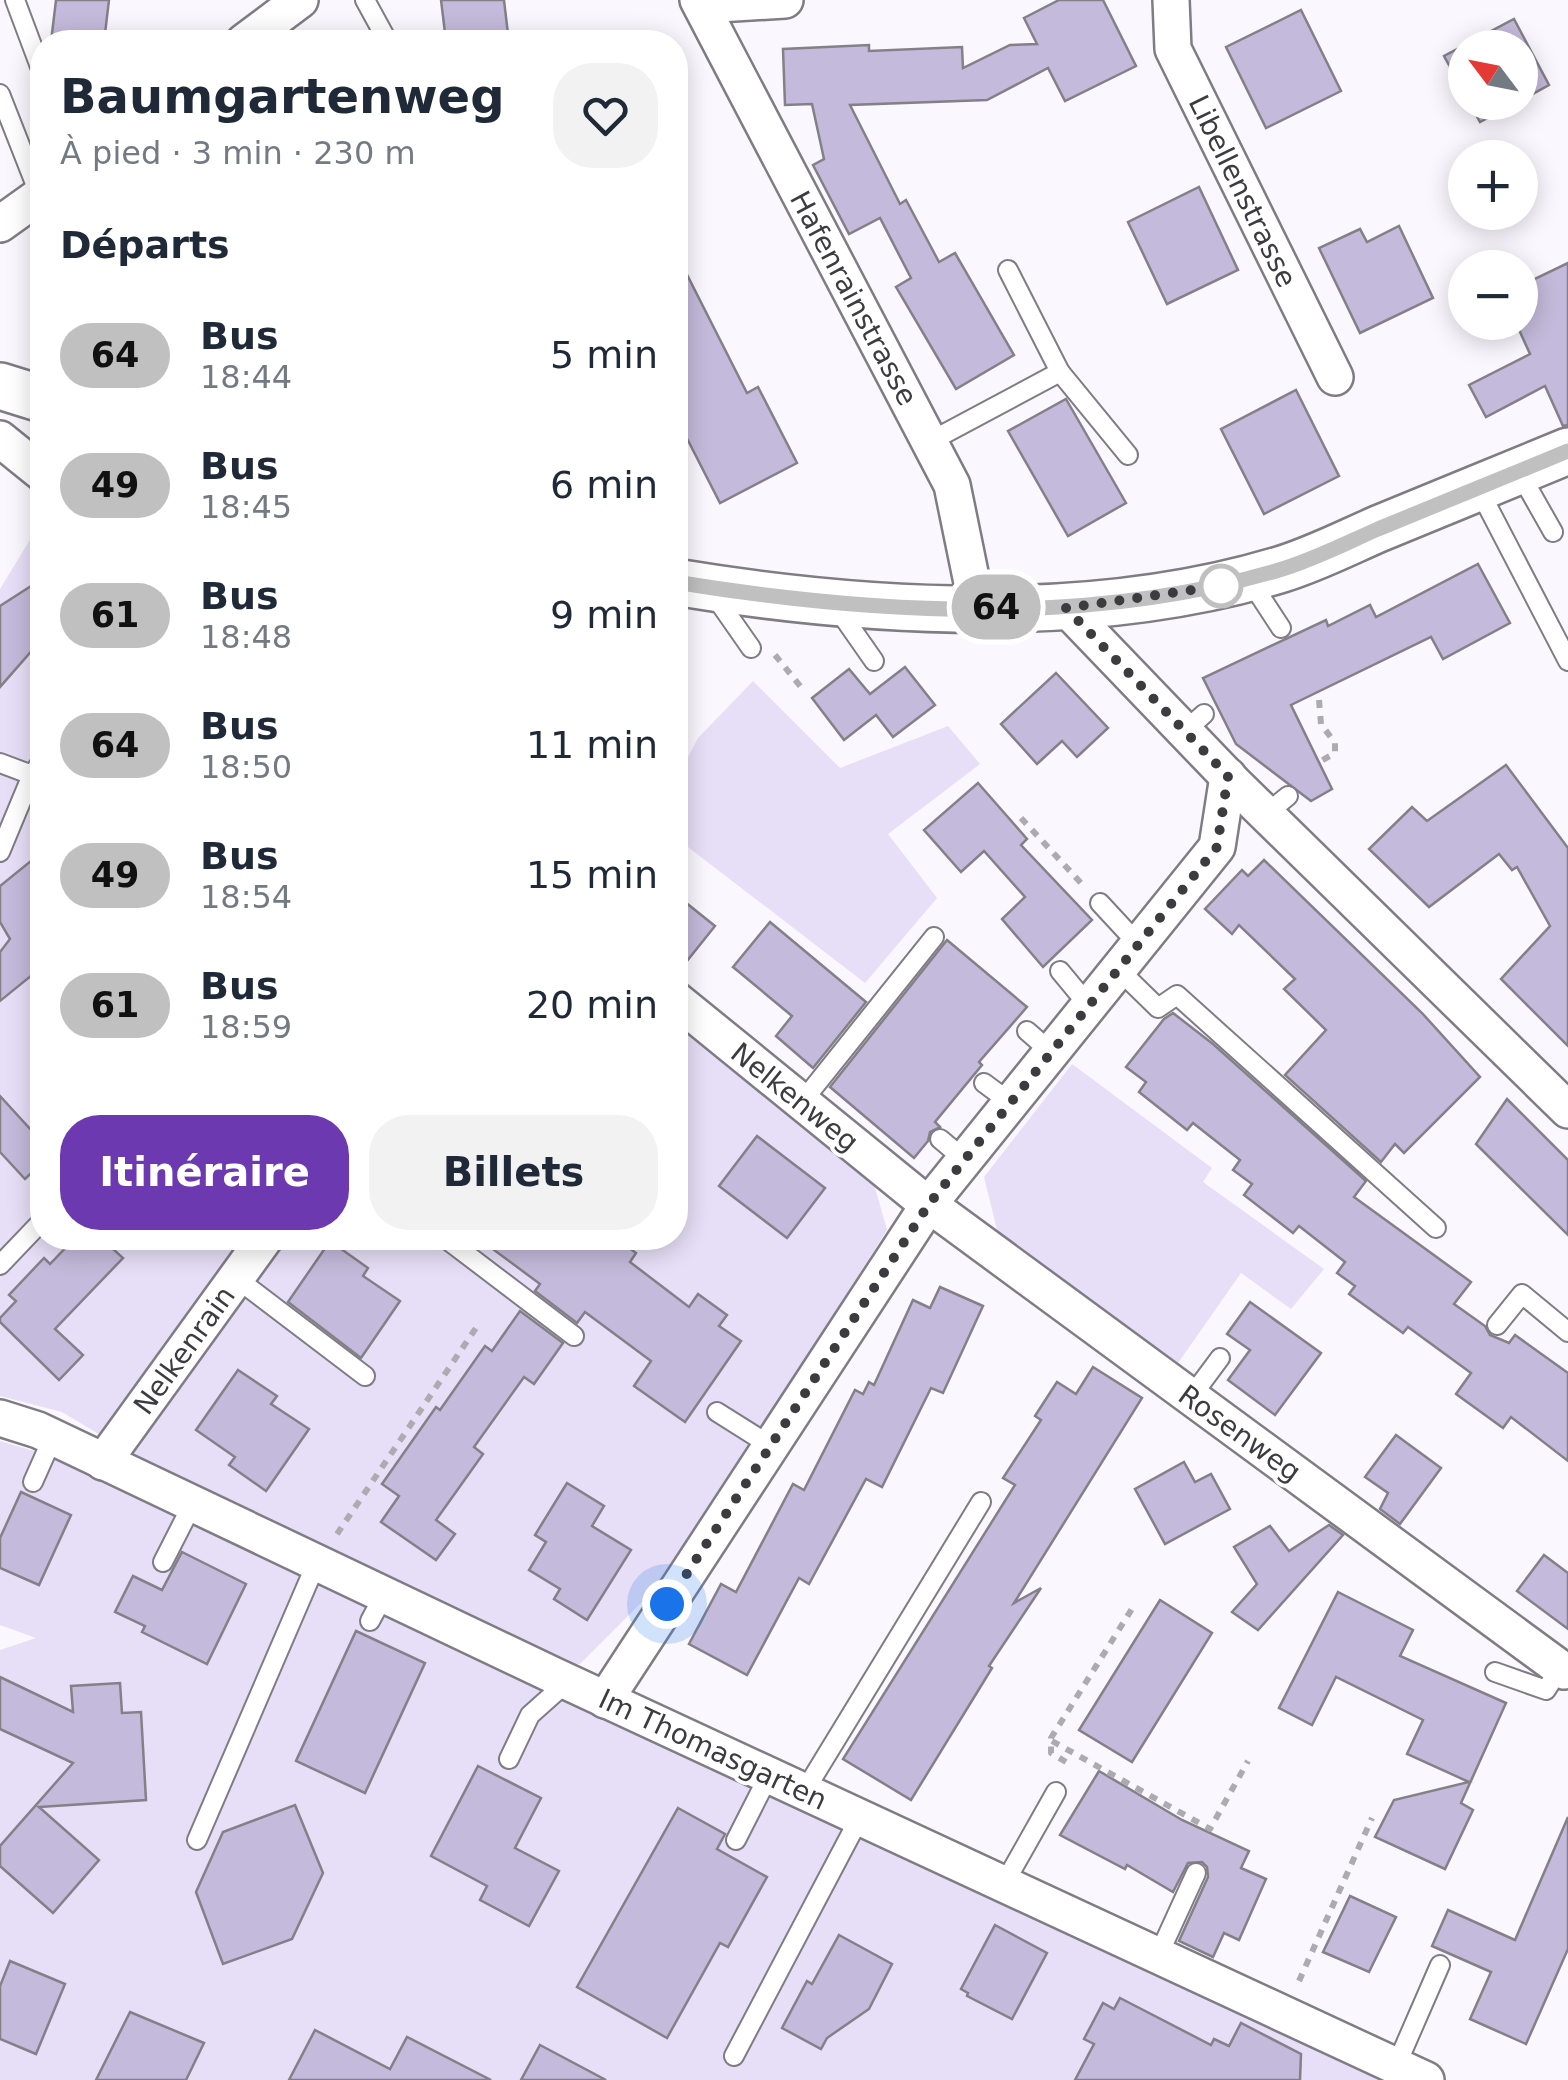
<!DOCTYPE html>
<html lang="fr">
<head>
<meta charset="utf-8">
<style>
  :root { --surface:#fff; --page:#f2f2f3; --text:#1f2937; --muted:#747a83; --accent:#6c39b0 }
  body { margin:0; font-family:"DejaVu Sans",sans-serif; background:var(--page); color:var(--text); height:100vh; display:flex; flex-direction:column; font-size:38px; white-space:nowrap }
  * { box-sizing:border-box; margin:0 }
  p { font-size:32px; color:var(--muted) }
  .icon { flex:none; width:55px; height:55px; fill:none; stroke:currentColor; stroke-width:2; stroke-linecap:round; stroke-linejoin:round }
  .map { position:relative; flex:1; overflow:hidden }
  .side { position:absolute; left:30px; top:30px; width:658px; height:1220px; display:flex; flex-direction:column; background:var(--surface); border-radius:40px; box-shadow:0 5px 25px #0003 }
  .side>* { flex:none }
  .badge { padding:0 20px; border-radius:32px; font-size:35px; line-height:65px }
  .needle { width:65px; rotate:302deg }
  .tools { position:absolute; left:1448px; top:30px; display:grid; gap:20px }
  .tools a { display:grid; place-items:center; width:90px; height:90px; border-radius:50%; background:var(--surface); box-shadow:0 5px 25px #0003; font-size:50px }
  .you { position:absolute; width:50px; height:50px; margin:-25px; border:8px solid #fff; border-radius:50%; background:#1a73e8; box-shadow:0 0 0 15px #1a73e833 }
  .map>.badge { position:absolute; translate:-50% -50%; box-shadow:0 0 0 5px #fff }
  h2 { padding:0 30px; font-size:38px; line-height:90px }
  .round { display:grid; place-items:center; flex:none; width:105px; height:105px; border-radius:40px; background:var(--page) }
  .head { display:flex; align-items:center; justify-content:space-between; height:170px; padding:0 30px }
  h1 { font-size:48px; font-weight:800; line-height:75px }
  .cta { display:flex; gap:20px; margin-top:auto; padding:20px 30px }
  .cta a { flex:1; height:115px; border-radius:40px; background:var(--accent); color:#fff; font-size:40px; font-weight:800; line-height:115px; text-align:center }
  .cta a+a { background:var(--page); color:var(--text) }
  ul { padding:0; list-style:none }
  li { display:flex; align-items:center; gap:30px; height:130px; padding:0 30px }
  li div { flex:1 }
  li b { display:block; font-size:38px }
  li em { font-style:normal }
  li .badge { min-width:110px; font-weight:700; text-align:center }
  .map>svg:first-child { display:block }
  .green { fill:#e6dff7 }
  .building { fill:#c4badb; stroke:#838088; stroke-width:2.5 }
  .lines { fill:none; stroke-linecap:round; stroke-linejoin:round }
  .service-casing { stroke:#7f7c84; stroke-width:22 }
  .minor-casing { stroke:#7f7c84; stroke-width:40 }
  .tertiary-casing { stroke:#7f7c84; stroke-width:50 }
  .path { stroke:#adabb0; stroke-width:6; stroke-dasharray:8 8; stroke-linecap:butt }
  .service { stroke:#fff; stroke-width:18 }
  .minor { stroke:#fff; stroke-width:35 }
  .tertiary { stroke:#fff; stroke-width:45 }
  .line-casing { stroke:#fff; stroke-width:22 }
  .line { stroke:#c0c0c0; stroke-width:15 }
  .walk { stroke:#3c3b3f; stroke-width:10; stroke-dasharray:0 18 }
  .stop-dot { fill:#fff; stroke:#c0c0c0; stroke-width:5 }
  .labels { text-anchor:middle; stroke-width:8; stroke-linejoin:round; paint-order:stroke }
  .street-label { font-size:28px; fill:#3c3b3f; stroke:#fff }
</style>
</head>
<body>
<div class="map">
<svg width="1568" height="2080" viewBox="0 0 1568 2080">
  <rect width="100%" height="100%" fill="#faf8fe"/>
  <g class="green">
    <polygon points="42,520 42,1238 247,1238 102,1436 62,1412 0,1396 0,589"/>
    <polygon points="753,681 840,768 948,726 980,764 888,834 937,898 865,983 675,837 675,782 698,738"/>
    <polygon points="675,1025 874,1184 887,1230 672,1572 580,1664 556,1663 130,1454 281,1238 675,1238"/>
    <polygon points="1072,1064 1212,1168 1203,1182 1324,1269 1291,1309 1241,1273 1178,1363 998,1234 984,1177"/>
    <polygon points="0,1441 58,1458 324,1587 1382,2080 0,2080 0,1650 36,1638 0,1625"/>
  </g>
  <g class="building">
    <polygon points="56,0 109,0 104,42 51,42"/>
    <polygon points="441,0 504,0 508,34 446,41"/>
    <polygon points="1059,0 1103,0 1136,66 1065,101 1048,68 987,100 850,105 900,204 906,200 939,262 955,253 1014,355 956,389 896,287 911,278 880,218 849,234 813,165 824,159 812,104 785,105 783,49 869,45 869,51 962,47 963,68 1010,45 1037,44 1024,18"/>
    <polygon points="1301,10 1341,91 1266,128 1226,47"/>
    <polygon points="1514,19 1549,85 1520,101 1520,48 1465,48 1465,94 1444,56"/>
    <polygon points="1469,102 1517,102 1480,122"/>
    <polygon points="1199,187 1238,270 1167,304 1128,222"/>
    <polygon points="1399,226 1433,298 1360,333 1319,248 1360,229 1367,242"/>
    <polygon points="675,251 747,393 758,387 797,463 720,503 675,415"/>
    <polygon points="1568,263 1568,425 1563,426 1545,386 1486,417 1469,385 1530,354 1520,332 1520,286"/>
    <polygon points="1296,390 1339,476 1264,514 1221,429"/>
    <polygon points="1066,399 1126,503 1068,536 1008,431"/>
    <polygon points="1478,564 1510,623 1443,659 1431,637 1291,705 1332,789 1311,801 1236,744 1203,678 1326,620 1328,626 1370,605 1376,617"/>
    <polygon points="42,579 42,639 0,687 0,606"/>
    <polygon points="905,667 935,705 893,737 876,715 844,740 812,698 849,669 870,694"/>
    <polygon points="1056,673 1108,728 1077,757 1062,741 1037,764 1001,724"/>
    <polygon points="1506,765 1568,848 1568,1046 1501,979 1550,926 1517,867 1512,870 1499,854 1429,907 1369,849 1412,807 1427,821"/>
    <polygon points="978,783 1027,839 1021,845 1092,920 1043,967 1002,919 1025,897 984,851 961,872 924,830"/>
    <polygon points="42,852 42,967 0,1001 0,952 10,939 0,922 0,886"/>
    <polygon points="1264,860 1422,1013 1480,1077 1404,1153 1395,1144 1381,1162 1285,1075 1326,1030 1284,989 1295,979 1239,925 1232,934 1205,909 1242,870 1248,876"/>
    <polygon points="675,894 715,926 675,976"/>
    <polygon points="770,922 866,1002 813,1068 776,1036 792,1016 733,967"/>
    <polygon points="947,940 1027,1007 979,1062 982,1065 935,1122 940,1127 930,1132 928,1141 914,1158 830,1087"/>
    <polygon points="1173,1013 1213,1044 1366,1181 1354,1197 1471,1282 1454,1304 1485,1326 1490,1335 1509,1343 1515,1335 1568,1373 1568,1461 1511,1417 1503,1428 1456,1394 1471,1373 1408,1327 1403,1333 1349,1294 1355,1286 1337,1273 1345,1262 1299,1226 1293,1233 1244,1195 1252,1184 1233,1170 1240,1160 1193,1123 1187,1130 1139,1092 1146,1082 1126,1067 1164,1019"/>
    <polygon points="0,1096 42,1142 42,1163 25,1179 0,1152"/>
    <polygon points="1507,1099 1568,1160 1568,1235 1476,1144"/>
    <polygon points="757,1136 825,1188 787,1238 719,1186"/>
    <polygon points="75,1238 101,1238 123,1258 55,1329 83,1355 59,1380 0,1322 0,1318 16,1301 9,1295 44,1258 50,1264"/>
    <polygon points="478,1238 616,1238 636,1253 630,1262 689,1307 698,1294 727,1315 719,1326 741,1341 685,1422 634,1386 651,1361 585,1312 577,1323 535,1291 540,1284"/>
    <polygon points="330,1241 368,1268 363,1276 400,1301 361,1358 288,1302"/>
    <polygon points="940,1287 983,1306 943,1393 931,1388 882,1487 866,1479 809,1584 799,1578 747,1675 689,1644 721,1584 736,1592 793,1484 804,1490 855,1390 863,1394 869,1382 874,1385 913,1300 930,1308"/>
    <polygon points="1250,1302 1321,1353 1275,1415 1228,1380 1250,1350 1227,1334"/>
    <polygon points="520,1311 563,1343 534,1384 524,1377 474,1447 483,1454 436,1520 455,1534 436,1560 381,1522 399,1496 382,1484 436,1407 440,1410 485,1346 492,1351"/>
    <polygon points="1093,1367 1142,1398 1014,1603 1041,1588 989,1666 992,1668 911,1800 843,1759 1015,1485 1003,1478 1041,1420 1035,1416 1057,1382 1076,1394"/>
    <polygon points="238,1370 277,1396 271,1404 309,1429 266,1491 229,1465 235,1457 196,1430"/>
    <polygon points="1396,1435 1441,1468 1400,1524 1380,1509 1388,1493 1365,1477"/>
    <polygon points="1184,1462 1195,1482 1211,1474 1230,1509 1165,1544 1135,1489"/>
    <polygon points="567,1483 604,1506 592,1526 631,1550 587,1620 554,1599 560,1589 529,1570 546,1542 535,1535"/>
    <polygon points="21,1492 71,1515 39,1585 0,1568 0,1538"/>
    <polygon points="1329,1525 1343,1535 1258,1630 1232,1612 1257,1584 1234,1547 1270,1526 1289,1551"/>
    <polygon points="182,1552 246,1584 207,1664 142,1632 145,1626 115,1612 133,1576 162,1590"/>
    <polygon points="1544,1555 1568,1573 1568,1629 1517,1591"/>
    <polygon points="1338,1592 1413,1630 1400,1656 1506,1703 1461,1803 1473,1810 1445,1869 1375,1837 1394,1800 1469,1782 1407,1754 1423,1720 1336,1677 1312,1725 1279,1708"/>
    <polygon points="1160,1600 1212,1633 1132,1762 1079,1730"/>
    <polygon points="356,1631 425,1663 365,1793 296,1761"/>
    <polygon points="0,1677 73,1712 71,1686 120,1683 122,1713 141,1712 146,1800 39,1807 99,1860 53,1913 0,1866 0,1846 73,1763 0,1729"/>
    <polygon points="478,1766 541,1798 515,1848 559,1871 529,1926 480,1900 487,1886 431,1856"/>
    <polygon points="1099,1771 1182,1820 1249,1851 1241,1868 1266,1879 1239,1940 1224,1933 1213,1957 1179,1941 1208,1877 1207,1867 1202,1862 1188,1863 1173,1892 1127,1865 1125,1869 1060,1835"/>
    <polygon points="295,1805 323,1873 292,1939 223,1964 196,1892 223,1832"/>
    <polygon points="678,1808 725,1834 717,1849 767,1877 728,1947 720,1943 667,2038 577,1987"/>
    <polygon points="1568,1817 1568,1949 1526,2044 1470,2019 1491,1972 1432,1946 1448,1910 1515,1940"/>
    <polygon points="1350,1896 1396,1917 1369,1972 1323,1952"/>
    <polygon points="995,1925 1047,1953 1012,2019 967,1996 968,1993 961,1989"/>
    <polygon points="839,1935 892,1964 869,2009 827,2038 821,2049 782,2028 807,1981 812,1984"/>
    <polygon points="10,1961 65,1984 36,2054 0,2039 0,1986"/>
    <polygon points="1120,1998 1211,2045 1214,2039 1229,2046 1241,2023 1301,2054 1300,2080 1075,2080 1094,2044 1084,2039 1103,2003 1114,2009"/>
    <polygon points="130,2012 204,2043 186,2080 96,2080"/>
    <polygon points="315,2030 390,2069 407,2037 491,2080 289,2080"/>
    <polygon points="540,2045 606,2080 521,2080"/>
  </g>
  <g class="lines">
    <g class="service-casing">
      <g id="service">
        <polyline points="15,0 42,72"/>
        <polyline points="365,0 388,42"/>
        <polyline points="0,94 40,196"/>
        <polyline points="1060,372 1128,455"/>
        <polyline points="929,442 1060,372 1008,270"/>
        <polyline points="1519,472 1553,532"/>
        <polyline points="1478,488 1568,661"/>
        <polyline points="1249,579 1281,628"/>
        <polyline points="714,595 751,648"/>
        <polyline points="837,608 874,661"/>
        <polyline points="1185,731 1204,714"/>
        <polyline points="0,763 32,775 42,761"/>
        <polyline points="1266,814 1288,796"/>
        <polyline points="0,852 32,775"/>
        <polyline points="1100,903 1138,944"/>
        <polyline points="1118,969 1158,1008 1177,995 1436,1228"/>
        <polyline points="1060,971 1089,1006"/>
        <polyline points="1027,1031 1051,1052"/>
        <polyline points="984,1083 1011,1103"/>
        <polyline points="802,1102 934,937"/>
        <polyline points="940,1139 965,1160"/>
        <polyline points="445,1238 574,1336"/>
        <polyline points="0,1265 42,1221"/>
        <polyline points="236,1278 365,1376"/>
        <polyline points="1497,1325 1522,1294 1568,1332"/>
        <polyline points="1191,1397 1220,1358"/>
        <polyline points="717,1412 771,1446"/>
        <polyline points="33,1482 53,1437"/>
        <polyline points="163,1562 192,1505"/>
        <polyline points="370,1621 384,1595"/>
        <polyline points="1495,1672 1546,1690 1560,1668"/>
        <polyline points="509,1759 530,1715 567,1682"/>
        <polyline points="804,1792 981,1502"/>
        <polyline points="197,1840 316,1564"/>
        <polyline points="736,1840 769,1775"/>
        <polyline points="1004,1884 1056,1792"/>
        <polyline points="1158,1956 1196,1873"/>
        <polyline points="734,2056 860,1817"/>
        <polyline points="1396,2066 1440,1965"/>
      </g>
    </g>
    <g class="minor-casing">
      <g id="minor">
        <polyline points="698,0 952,485 977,607"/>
        <polyline points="1171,0 1173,49 1335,377"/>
        <polyline points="702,5 785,0"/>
        <polyline points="244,42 300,0"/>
        <polyline points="0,224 42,194"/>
        <polyline points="0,439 42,473"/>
        <polyline points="1066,608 1235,784 1568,1110"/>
        <polyline points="675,999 916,1195 1564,1671"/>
        <polyline points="0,1418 38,1430 555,1676 1426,2080"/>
        <polyline points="103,1462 265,1238"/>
        <polyline points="605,1700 929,1204 1217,847 1228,776"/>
      </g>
    </g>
    <g class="tertiary-casing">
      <g id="tertiary">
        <polyline points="0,386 42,399"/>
        <path d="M675,582C869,614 1089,627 1279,570C1313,560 1346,543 1378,529C1441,503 1505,477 1568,451"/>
      </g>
    </g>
    <g class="path">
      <polyline points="775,655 805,692"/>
      <polyline points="1319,700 1321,724 1335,743 1335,753 1319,762"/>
      <polyline points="1021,818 1081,883"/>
      <polyline points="337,1534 478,1325"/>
      <polyline points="1052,1741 1210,1829 1248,1761"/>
      <polyline points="1066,1762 1051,1753 1051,1738 1135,1604"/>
      <polyline points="1299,1981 1372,1818"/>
    </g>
    <use href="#service" class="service"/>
    <use href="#minor" class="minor"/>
    <use href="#tertiary" class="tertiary"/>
  </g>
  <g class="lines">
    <g class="line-casing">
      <path id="line" d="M675,582C871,614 1087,627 1279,570C1313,560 1346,543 1378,529C1441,503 1505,477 1568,451"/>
    </g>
    <use href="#line" class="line"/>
    <polyline class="walk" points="667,1604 929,1204 1217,847 1228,776 1066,608 1221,586"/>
  </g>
  <circle class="stop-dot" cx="1221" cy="586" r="20"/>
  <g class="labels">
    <g class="street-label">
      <text transform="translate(1243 191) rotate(64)" y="10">Libellenstrasse</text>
      <text transform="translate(854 298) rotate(62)" y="10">Hafenrainstrasse</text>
      <text transform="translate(795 1097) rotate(39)" y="10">Nelkenweg</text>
      <text transform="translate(184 1350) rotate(-54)" y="10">Nelkenrain</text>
      <text transform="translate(1240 1433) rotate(36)" y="10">Rosenweg</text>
      <text transform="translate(713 1749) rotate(25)" y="10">Im Thomasgarten</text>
    </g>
  </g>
</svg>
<div class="tools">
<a><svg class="needle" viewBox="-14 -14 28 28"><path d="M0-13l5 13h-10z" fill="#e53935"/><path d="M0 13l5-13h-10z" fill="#747a83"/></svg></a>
<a>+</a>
<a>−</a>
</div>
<div class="you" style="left:667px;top:1604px"></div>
<b class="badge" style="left:996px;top:607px;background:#c0c0c0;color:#111">64</b>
<section class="side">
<div class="head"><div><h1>Baumgartenweg</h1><p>À pied · 3 min · 230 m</p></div><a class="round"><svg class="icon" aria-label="heart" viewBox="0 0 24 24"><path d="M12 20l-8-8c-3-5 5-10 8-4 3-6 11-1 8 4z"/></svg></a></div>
<h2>Départs</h2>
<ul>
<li><span class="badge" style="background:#c0c0c0;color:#111">64</span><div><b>Bus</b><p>18:44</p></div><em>5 min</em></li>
<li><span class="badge" style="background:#c0c0c0;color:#111">49</span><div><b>Bus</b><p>18:45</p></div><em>6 min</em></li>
<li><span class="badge" style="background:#c0c0c0;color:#111">61</span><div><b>Bus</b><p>18:48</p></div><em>9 min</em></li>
<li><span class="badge" style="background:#c0c0c0;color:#111">64</span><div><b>Bus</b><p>18:50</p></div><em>11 min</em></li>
<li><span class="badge" style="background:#c0c0c0;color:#111">49</span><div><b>Bus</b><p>18:54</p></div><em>15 min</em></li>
<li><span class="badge" style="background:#c0c0c0;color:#111">61</span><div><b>Bus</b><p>18:59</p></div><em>20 min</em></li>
</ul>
<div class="cta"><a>Itinéraire</a><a>Billets</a></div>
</section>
</div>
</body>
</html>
